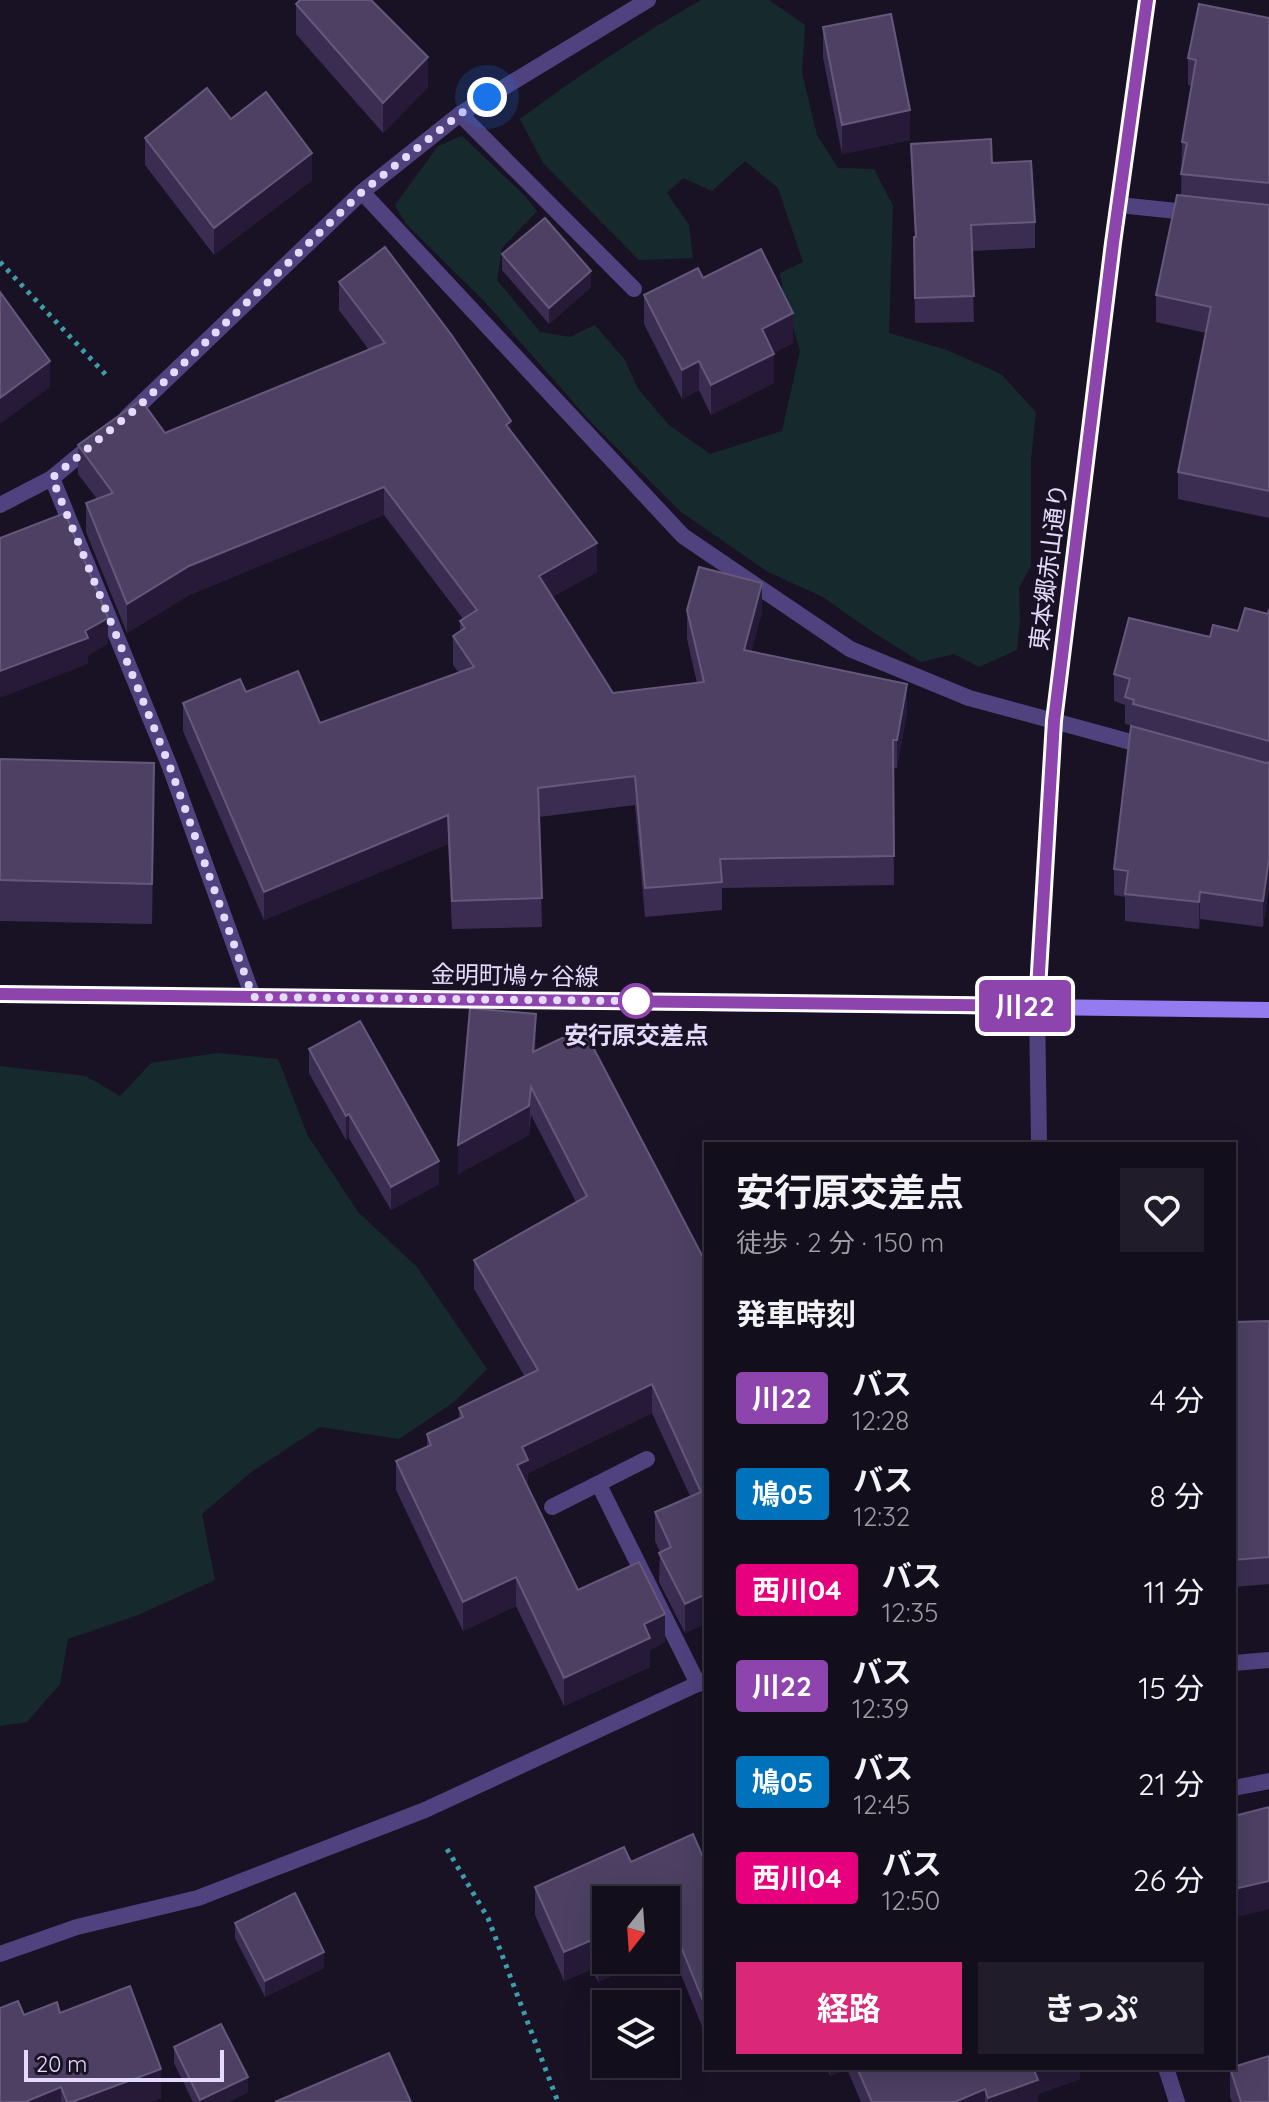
<!DOCTYPE html>
<html lang="ja">
<head>
<meta charset="utf-8">
<style>
  :root { --surface:#130e1c; --page:#201c29; --text:#f1f3f6; --muted:#9d9ca3; --line:#322e3b; --accent:#db2777 }
  body { margin:0; font-family:Quicksand,"Noto Sans JP",sans-serif; background:var(--page); color:var(--text); height:100vh; display:flex; flex-direction:column; font-size:30px; white-space:nowrap }
  * { box-sizing:border-box; margin:0 }
  p { font-size:26px; color:var(--muted) }
  .icon { flex:none; width:44px; height:44px; fill:none; stroke:currentColor; stroke-width:2; stroke-linecap:round; stroke-linejoin:round }
  .map { position:relative; flex:1; overflow:hidden }
  .drawer { position:absolute; left:704px; top:1142px; width:532px; height:928px; display:flex; flex-direction:column; background:var(--surface); border-radius:0px; box-shadow:0 8px 32px #0002,0 0 0 2px var(--line) }
  .drawer>* { flex:none }
  .badge { padding:0 16px; border-radius:6px; font-size:28px; line-height:52px }
  .needle { width:52px; rotate:197deg }
  .buttons { position:absolute; left:592px; top:1886px; display:grid; gap:16px }
  .buttons a { display:grid; place-items:center; width:88px; height:88px; border-radius:0px; background:var(--surface); box-shadow:0 8px 32px #0002,0 0 0 2px var(--line); font-size:40px }
  .scale { position:absolute; left:24px; bottom:20px; width:200px; box-sizing:border-box; padding-left:8px; border:4px solid #e4dafb; border-top:0; font-size:22px; line-height:28px; white-space:nowrap; color:#e4dafb; -webkit-text-stroke:6px #191225; paint-order:stroke }
  .you { position:absolute; width:40px; height:40px; margin:-20px; border:6px solid #fff; border-radius:50%; background:#1a73e8; box-shadow:0 0 0 12px #1a73e833 }
  .map>.badge { position:absolute; translate:-50% -50%; box-shadow:0 0 0 4px #fff }
  h2 { padding:0 32px; font-size:30px; line-height:72px }
  .round { display:grid; place-items:center; flex:none; width:84px; height:84px; border-radius:0px; background:var(--page) }
  .overview { display:flex; align-items:center; justify-content:space-between; height:136px; padding:0 32px }
  h1 { font-size:38px; font-weight:700; line-height:60px }
  .primary-button { display:flex; gap:16px; margin-top:auto; padding:16px 32px }
  .primary-button a { flex:1; height:92px; border-radius:0px; background:var(--accent); color:#fff; font-size:32px; font-weight:700; line-height:92px; text-align:center }
  .primary-button a+a { background:var(--page); color:var(--text) }
  ul { padding:0; list-style:none }
  li { display:flex; align-items:center; gap:24px; height:96px; padding:0 32px }
  li div { flex:1 }
  li b { display:block; font-size:30px }
  li em { font-style:normal }
  li .badge { min-width:88px; font-weight:700; text-align:center }
  .map>svg:first-child { display:block }
  .green { fill:#162a2e }
  .lines { fill:none; stroke-linecap:round; stroke-linejoin:round }
  .path { stroke:#3d9dab; stroke-width:5; stroke-dasharray:4 6; stroke-linecap:butt }
  .service { stroke:#50427e; stroke-width:16 }
  .minor { stroke:#50427e; stroke-width:16 }
  .tertiary { stroke:#50427e; stroke-width:16 }
  .secondary { stroke:#957bf0; stroke-width:16 }
  .wall { fill:#3b2d51; fill-rule:evenodd }
  .shaded-wall { fill:#261a38 }
  .building { fill:#4d4063; stroke:#65587b; stroke-width:2 }
  .line-casing { stroke:#fff; stroke-width:18 }
  .line { stroke:#8e44ad; stroke-width:12 }
  .walk { stroke:#e4dafb; stroke-width:8; stroke-dasharray:0 14.4 }
  .stop-dot { fill:#fff; stroke:#8e44ad; stroke-width:4 }
  .labels { text-anchor:middle; stroke-width:6; stroke-linejoin:round; paint-order:stroke }
  .street-label { font-size:24px; fill:#e4dafb; stroke:#191225 }
  .stop-label { font-size:24px; font-weight:bold; fill:#e4dafb; stroke:#191225 }
</style>
</head>
<body>
<div class="map">
<svg width="1269" height="2102" viewBox="0 0 1269 2102">
  <rect width="100%" height="100%" fill="#191225"/>
  <g class="green">
    <path d="M701,0H769L805,25L802,73L817,135L838,168L874,169L893,206L889,333L947,350L1001,374L1036,412L1031,460V566L1019,588L1020,621L1017,650L979,667L954,654L921,662L871,631L823,597L768,572L681,512L590,421L485,302L406,224L395,205L438,146L462,136L524,195L537,211L502,248L497,280L540,332L570,337L595,325L625,360L638,389L669,425L710,454L782,431L800,351L784,296L780,273L803,262L778,188L745,161L712,191L683,178L667,193L689,225L693,258L639,260L543,163L520,119C578,76 638,36 701,0Z"/>
    <polygon points="217,1053 278,1059 308,1136 358,1212 417,1267 487,1369 454,1402 399,1439 320,1427 250,1473 202,1514 215,1580 138,1615 68,1639 60,1684 27,1722 0,1726 0,1066 86,1076 120,1096 151,1063"/>
  </g>
  <g class="lines">
    <g class="path">
      <polyline points="0,262 106,375"/>
      <polyline points="447,1849 488,1918 558,2102"/>
    </g>
    <g class="service">
      <polyline points="460,114 634,289"/>
      <polyline points="362,192 683,536 850,649 969,698 1054,721"/>
      <polyline points="1119,205 1196,213"/>
      <polyline points="127,417 362,192 460,114 648,0"/>
      <polyline points="52,478 170,767 253,997"/>
      <polyline points="0,505 52,478 93,444"/>
      <polyline points="599,1485 698,1684"/>
      <polyline points="552,1507 647,1459"/>
      <polyline points="1234,1663 1269,1660"/>
      <polyline points="1234,1788 1269,1781"/>
    </g>
    <g class="minor">
      <polyline points="1054,721 1149,747"/>
      <polyline points="0,1954 77,1927 198,1898 425,1810 706,1680"/>
    </g>
    <g class="tertiary">
      <polyline points="1039,1144 1037,1006 1054,721 1113,243 1147,0"/>
      <polyline points="1166,2068 1177,2102"/>
    </g>
    <polyline class="secondary" points="0,994 1269,1010"/>
  </g>
  <g class="wall">
    <polygon points="296,4 428,87 383,133 296,34"/>
    <polygon points="1269,18 1269,518 1178,499 1178,472 1206,333 1156,322 1156,295 1181,196 1182,142 1192,86 1188,85 1188,58"/>
    <polygon points="823,27 910,140 842,154 823,57"/>
    <polygon points="231,119 312,180 214,255 145,165 145,138"/>
    <polygon points="911,144 992,163 1035,222 1035,248 972,251 974,322 915,323 914,263 915,237"/>
    <polygon points="502,254 591,287 549,324 502,270"/>
    <polygon points="703,278 793,343 773,353 774,383 711,415 699,390 682,399 644,324 644,295"/>
    <polygon points="339,282 511,433 597,572 552,597 613,693 697,683 687,639 687,610 762,612 751,652 907,712 897,768 893,768 894,885 722,888 722,910 645,917 635,805 539,817 542,927 452,929 448,844 264,920 183,731 183,703 246,692 320,723 459,673 453,665 453,636 460,632 460,621 463,619 384,515 189,595 127,633 86,532 86,503 97,499 78,474 78,445 165,433 369,350 339,310"/>
    <polygon points="1269,609 1269,885 1263,927 1200,919 1199,929 1125,921 1125,897 1114,895 1114,869 1133,726 1125,724 1125,705 1114,701 1114,674 1210,637 1238,631 1268,614"/>
    <polygon points="0,759 154,803 152,924 0,921"/>
    <polygon points="536,1043 535,1051 706,1263 706,1623 685,1633 659,1582 660,1552 655,1541 655,1512 690,1496 652,1413 528,1473 528,1489 578,1590 665,1642 650,1650 650,1667 564,1706 516,1606 463,1631 396,1490 396,1461 427,1447 427,1434 459,1419 459,1408 525,1377 474,1289 474,1260 576,1202 531,1115 529,1135 458,1174"/>
    <polygon points="309,1049 439,1184 391,1210 349,1138 346,1140 309,1073"/>
    <polygon points="1269,1321 1269,1584 1234,1587 1234,1322"/>
    <path d="M631,1862L706,1864V2036L675,1960L651,1971L647,1960L598,1982L592,1969L564,1981L535,1915V1887ZM606,1900H666V1960H647Z"/>
    <polygon points="235,1923 324,1968 265,1997 235,1938"/>
    <polygon points="60,2013 161,2098 151,2102 0,2102 24,2015"/>
    <polygon points="174,2047 248,2092 228,2102 193,2102 174,2063"/>
    <polygon points="827,2068 1080,2068 1080,2079 1038,2094 1038,2102 861,2102 847,2069 830,2076"/>
    <polygon points="1230,2068 1269,2102 1232,2102 1230,2097"/>
  </g>
  <g class="shaded-wall">
    <polygon points="428,57 428,87 383,133 383,103"/>
    <polygon points="910,110 910,140 842,154 842,125"/>
    <polygon points="312,153 312,180 214,255 214,228"/>
    <polygon points="591,271 591,287 549,324 549,308"/>
    <polygon points="793,313 793,343 762,359 762,329"/>
    <polygon points="774,354 774,383 711,415 711,385"/>
    <polygon points="50,361 50,387 0,424 0,398"/>
    <polygon points="699,361 699,390 682,399 682,370"/>
    <polygon points="511,421 511,450 506,425"/>
    <polygon points="384,487 384,515 189,595 127,633 127,604 189,566"/>
    <polygon points="597,543 597,572 539,605 539,576"/>
    <polygon points="762,583 762,612 744,679 744,650"/>
    <polygon points="108,618 108,644 88,656 88,664 0,698 0,671 85,631"/>
    <polygon points="907,684 907,712 897,768 897,740"/>
    <polygon points="154,763 154,803 152,924 152,884"/>
    <polygon points="448,815 448,844 264,920 264,892"/>
    <polygon points="1269,858 1269,885 1263,927 1263,901"/>
    <polygon points="1200,892 1200,919 1199,929 1199,902"/>
    <polygon points="536,1014 536,1043 533,1080 533,1052"/>
    <polygon points="531,1087 529,1135 458,1174 458,1145"/>
    <polygon points="349,1114 349,1138 346,1140 346,1116"/>
    <polygon points="439,1161 439,1184 391,1210 391,1187"/>
    <polygon points="652,1384 652,1413 528,1473 528,1489 517,1465 522,1447"/>
    <polygon points="516,1577 516,1606 463,1631 463,1602"/>
    <polygon points="706,1594 706,1623 685,1633 685,1604"/>
    <polygon points="665,1614 665,1642 650,1650 650,1667 564,1706 564,1678 644,1624"/>
    <polygon points="1269,1881 1269,1909 1234,1918 1234,1889"/>
    <polygon points="675,1932 675,1960 651,1971 651,1960 666,1960 666,1936"/>
    <polygon points="592,1940 592,1969 564,1981 564,1952"/>
    <polygon points="606,1950 606,1960 647,1960 598,1982 598,1954"/>
    <polygon points="324,1952 324,1968 265,1997 265,1981"/>
    <polygon points="830,2068 847,2068 847,2069 830,2076"/>
    <polygon points="1041,2068 1080,2068 1080,2079 1038,2094 1038,2102 988,2102 988,2098 1034,2070"/>
    <polygon points="161,2069 161,2098 151,2102 72,2102"/>
    <polygon points="248,2077 248,2092 228,2102 200,2102 200,2100"/>
    <polygon points="61,2087 61,2102 25,2102"/>
    <polygon points="985,2089 985,2102 955,2102"/>
  </g>
  <g class="building">
    <polygon points="300,0 371,0 428,57 383,103 296,4"/>
    <polygon points="1199,4 1269,18 1269,183 1181,174 1187,143 1182,142 1196,60 1188,58"/>
    <polygon points="891,14 910,110 842,125 823,27"/>
    <polygon points="207,88 231,119 266,92 312,153 214,228 145,138"/>
    <polygon points="991,139 992,163 1031,161 1035,222 971,225 974,296 915,298 914,237 916,237 911,144"/>
    <polygon points="1177,195 1269,205 1269,491 1178,472 1211,307 1156,295"/>
    <polygon points="545,218 591,271 549,308 502,254"/>
    <polygon points="385,247 450,333 511,421 506,425 597,543 539,576 613,693 704,682 687,610 699,567 762,583 744,650 907,684 897,740 893,740 894,856 720,859 722,882 645,888 635,776 538,788 542,898 452,901 448,815 264,892 183,703 240,679 246,692 298,671 320,723 474,667 453,636 465,628 460,621 477,610 384,487 189,566 127,604 86,503 113,493 78,445 141,400 165,433 385,343 339,282"/>
    <polygon points="761,249 793,313 762,329 774,354 711,385 699,361 682,370 644,295 698,268 703,278"/>
    <polygon points="0,292 50,361 0,398"/>
    <polygon points="65,513 108,618 85,631 88,638 0,671 0,538"/>
    <polygon points="1245,608 1268,614 1269,609 1269,741 1133,704 1134,700 1125,697 1130,679 1114,674 1129,618 1210,637 1213,625 1238,631"/>
    <polygon points="1131,726 1266,763 1269,762 1269,858 1263,901 1200,892 1199,902 1125,894 1128,871 1114,869"/>
    <polygon points="0,759 154,763 152,884 0,880"/>
    <polygon points="470,1008 536,1014 533,1052 583,1028 706,1263 706,1594 685,1604 659,1553 671,1547 655,1512 701,1492 652,1384 522,1447 528,1460 517,1465 578,1590 639,1562 665,1614 644,1624 650,1638 564,1678 516,1577 463,1602 396,1461 431,1445 427,1434 463,1417 459,1408 538,1370 474,1260 587,1196 531,1087 529,1106 458,1145"/>
    <polygon points="360,1021 439,1161 391,1187 349,1114 346,1116 309,1049"/>
    <polygon points="1269,1321 1269,1557 1234,1560 1234,1322"/>
    <polygon points="1269,1807 1269,1881 1234,1889 1234,1816"/>
    <polygon points="693,1834 706,1864 706,2008 675,1932 666,1936 666,1900 606,1900 606,1950 598,1954 592,1940 564,1952 535,1887 624,1847 631,1862"/>
    <polygon points="295,1893 324,1952 265,1981 235,1923"/>
    <polygon points="130,1986 161,2069 72,2102 67,2102 61,2087 25,2102 0,2102 0,2008 18,2001 24,2015 57,2002 60,2013"/>
    <polygon points="221,2024 248,2077 200,2100 174,2047"/>
    <polygon points="389,2053 411,2102 275,2102"/>
    <polygon points="1269,2056 1269,2102 1241,2102 1230,2068"/>
    <polygon points="857,2068 1041,2068 1034,2070 1038,2080 988,2098 985,2089 955,2102 872,2102"/>
  </g>
  <g class="lines">
    <g class="line-casing">
      <polyline id="line" points="0,994 1037,1006 1054,721 1113,243 1147,0"/>
    </g>
    <use href="#line" class="line"/>
    <polyline class="walk" points="487,97 460,114 362,192 137,408 52,478 170,767 253,997 636,1001"/>
  </g>
  <circle class="stop-dot" cx="636" cy="1001" r="16"/>
  <g class="labels">
    <g class="street-label">
      <text transform="translate(1049 567) rotate(-83)" y="8">東本郷赤山通り</text>
      <text transform="translate(515 976) rotate(1)" y="8">金明町鳩ヶ谷線</text>
    </g>
    <g class="stop-label">
      <text x="636" y="1044">安行原交差点</text>
    </g>
  </g>
</svg>
<div class="buttons">
<a><svg class="needle" viewBox="-14 -14 28 28"><path d="M0-13l5 13h-10z" fill="#e53935"/><path d="M0 13l5-13h-10z" fill="#9d9ca3"/></svg></a>
<a><svg class="icon" aria-label="layers" viewBox="0 0 24 24"><path d="M12 4l9 5-9 5-9-5zM3 14l9 5 9-5"/></svg></a>
</div>
<div class="scale">20 m</div>
<div class="you" style="left:487px;top:97px"></div>
<b class="badge" style="left:1025px;top:1006px;background:#8e44ad;color:#fff">川22</b>
<section class="drawer">
<div class="overview"><div><h1>安行原交差点</h1><p>徒歩 · 2 分 · 150 m</p></div><a class="round"><svg class="icon" aria-label="heart" viewBox="0 0 24 24"><path d="M12 20l-8-8c-3-5 5-10 8-4 3-6 11-1 8 4z"/></svg></a></div>
<h2>発車時刻</h2>
<ul>
<li><span class="badge" style="background:#8e44ad;color:#fff">川22</span><div><b>バス</b><p>12:28</p></div><em>4 分</em></li>
<li><span class="badge" style="background:#0072bc;color:#fff">鳩05</span><div><b>バス</b><p>12:32</p></div><em>8 分</em></li>
<li><span class="badge" style="background:#e6007e;color:#fff">西川04</span><div><b>バス</b><p>12:35</p></div><em>11 分</em></li>
<li><span class="badge" style="background:#8e44ad;color:#fff">川22</span><div><b>バス</b><p>12:39</p></div><em>15 分</em></li>
<li><span class="badge" style="background:#0072bc;color:#fff">鳩05</span><div><b>バス</b><p>12:45</p></div><em>21 分</em></li>
<li><span class="badge" style="background:#e6007e;color:#fff">西川04</span><div><b>バス</b><p>12:50</p></div><em>26 分</em></li>
</ul>
<div class="primary-button"><a>経路</a><a>きっぷ</a></div>
</section>
</div>
</body>
</html>
